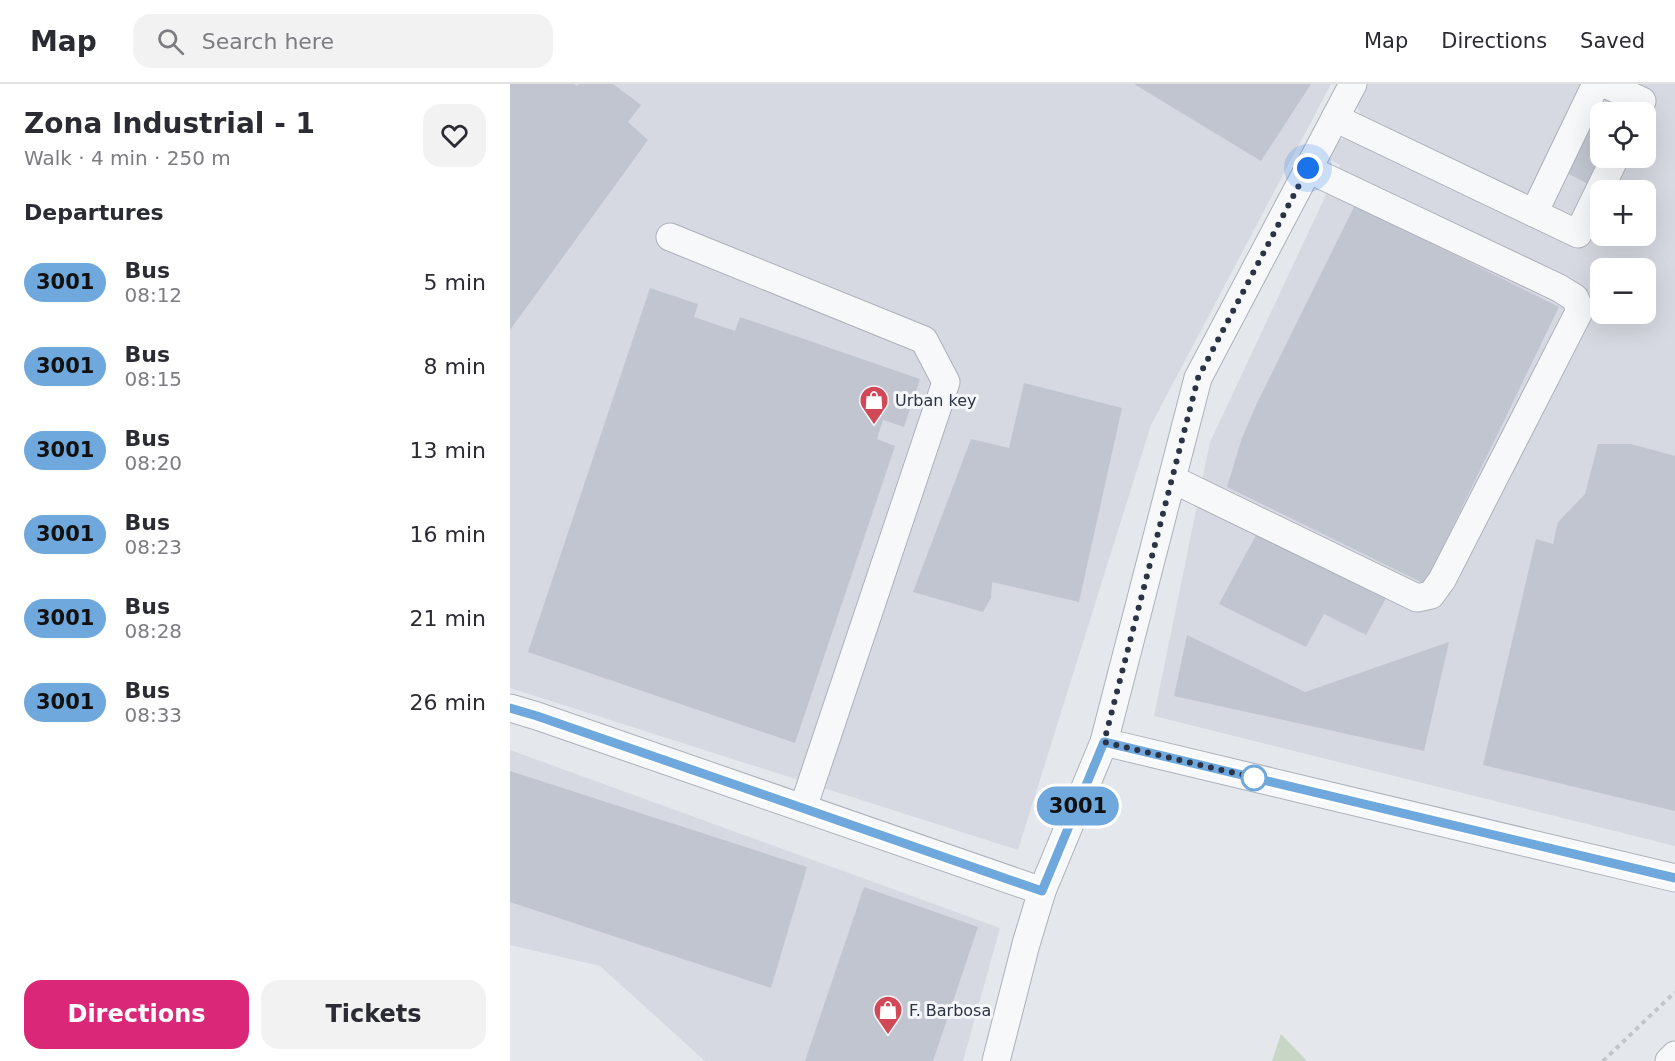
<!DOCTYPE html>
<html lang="en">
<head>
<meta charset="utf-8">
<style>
  :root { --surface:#fff; --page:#f2f2f3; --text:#2b2b33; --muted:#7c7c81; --line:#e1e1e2; --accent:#db2777 }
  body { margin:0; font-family:"DejaVu Sans",sans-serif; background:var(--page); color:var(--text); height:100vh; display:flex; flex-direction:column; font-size:22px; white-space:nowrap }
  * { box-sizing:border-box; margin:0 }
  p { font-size:20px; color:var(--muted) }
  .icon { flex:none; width:33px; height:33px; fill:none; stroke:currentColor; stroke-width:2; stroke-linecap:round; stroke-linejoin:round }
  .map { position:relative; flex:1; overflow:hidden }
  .sheet { display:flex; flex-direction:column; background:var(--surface); width:510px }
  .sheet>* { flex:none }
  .badge { padding:0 12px; border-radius:20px; font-size:21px; line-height:39px }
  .controls { position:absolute; left:1080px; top:18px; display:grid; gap:12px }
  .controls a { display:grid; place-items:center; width:66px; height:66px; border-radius:12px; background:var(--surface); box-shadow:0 6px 24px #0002; font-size:30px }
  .you { position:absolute; width:30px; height:30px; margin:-15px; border:4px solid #fff; border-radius:50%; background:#1a73e8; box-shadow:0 0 0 9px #1a73e833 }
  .map>.badge { position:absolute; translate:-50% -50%; box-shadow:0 0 0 3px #fff }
  h2 { padding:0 24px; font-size:22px; line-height:54px }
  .round { display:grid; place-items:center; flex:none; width:63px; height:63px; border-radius:18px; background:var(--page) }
  .summary { display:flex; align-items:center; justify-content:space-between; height:102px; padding:0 24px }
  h1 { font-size:28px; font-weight:800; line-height:45px }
  .primary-button { display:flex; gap:12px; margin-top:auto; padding:12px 24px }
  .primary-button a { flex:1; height:69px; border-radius:18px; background:var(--accent); color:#fff; font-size:24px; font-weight:800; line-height:69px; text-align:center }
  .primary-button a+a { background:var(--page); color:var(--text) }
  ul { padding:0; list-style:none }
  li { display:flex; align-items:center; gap:18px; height:84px; padding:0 24px }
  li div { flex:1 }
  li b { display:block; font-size:22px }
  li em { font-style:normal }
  li .badge { min-width:66px; font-weight:700; text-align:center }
  header { display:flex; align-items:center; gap:36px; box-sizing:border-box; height:84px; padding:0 30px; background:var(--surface); border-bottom:2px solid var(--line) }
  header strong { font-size:28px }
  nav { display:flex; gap:33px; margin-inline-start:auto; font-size:21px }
  .search { width:420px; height:54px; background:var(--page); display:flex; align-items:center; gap:15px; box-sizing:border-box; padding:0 21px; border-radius:18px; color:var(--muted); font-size:22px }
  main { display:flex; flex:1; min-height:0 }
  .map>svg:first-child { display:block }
  .built { fill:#d6d9e1; fill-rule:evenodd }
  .green { fill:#c8d6c5 }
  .building { fill:#c1c5cf }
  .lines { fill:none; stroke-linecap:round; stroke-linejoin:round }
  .minor-casing { stroke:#acb1ba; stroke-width:29 }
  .path { stroke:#c2c5cb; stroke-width:4; stroke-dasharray:4.5 4.5; stroke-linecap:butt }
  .minor { stroke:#f7f8fa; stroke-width:27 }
  .line-casing { stroke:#fff; stroke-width:14 }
  .line { stroke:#6fa8dc; stroke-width:9 }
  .walk { stroke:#2b3345; stroke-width:6; stroke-dasharray:0 10.8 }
  .stop-dot { fill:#fff; stroke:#6fa8dc; stroke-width:3 }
  .labels { text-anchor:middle; stroke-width:6; stroke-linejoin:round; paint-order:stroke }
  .poi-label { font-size:16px; fill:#2b3345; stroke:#f4f6f9; text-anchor:start }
</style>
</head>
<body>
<header>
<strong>Map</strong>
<div class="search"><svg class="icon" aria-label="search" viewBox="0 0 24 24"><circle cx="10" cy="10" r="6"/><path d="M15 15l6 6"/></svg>Search here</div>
<nav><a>Map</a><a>Directions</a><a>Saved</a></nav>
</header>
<main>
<section class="sheet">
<div class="summary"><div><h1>Zona Industrial - 1</h1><p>Walk · 4 min · 250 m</p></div><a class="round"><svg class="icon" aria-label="heart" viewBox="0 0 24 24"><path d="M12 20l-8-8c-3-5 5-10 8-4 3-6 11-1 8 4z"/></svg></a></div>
<h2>Departures</h2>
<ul>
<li><span class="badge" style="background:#6fa8dc;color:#111">3001</span><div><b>Bus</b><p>08:12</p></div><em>5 min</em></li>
<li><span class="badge" style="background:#6fa8dc;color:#111">3001</span><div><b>Bus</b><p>08:15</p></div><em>8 min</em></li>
<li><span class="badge" style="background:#6fa8dc;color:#111">3001</span><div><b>Bus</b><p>08:20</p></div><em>13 min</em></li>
<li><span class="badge" style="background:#6fa8dc;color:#111">3001</span><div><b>Bus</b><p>08:23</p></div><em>16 min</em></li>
<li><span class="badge" style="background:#6fa8dc;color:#111">3001</span><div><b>Bus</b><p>08:28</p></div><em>21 min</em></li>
<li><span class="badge" style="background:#6fa8dc;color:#111">3001</span><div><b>Bus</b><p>08:33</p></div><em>26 min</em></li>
</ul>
<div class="primary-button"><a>Directions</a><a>Tickets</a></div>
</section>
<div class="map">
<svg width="1165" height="977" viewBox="0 0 1165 977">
  <rect width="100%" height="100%" fill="#e4e7ec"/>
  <g class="built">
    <polygon points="0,0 821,0 641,341 508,766 0,604"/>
    <path d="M854,0H1165V762L644,632L700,358L830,81L817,74L826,57L838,53L843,42L850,29L845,18ZM1090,28H1136V74H1090ZM1090,106H1136V152H1090ZM1090,184H1136V230H1090Z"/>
    <polygon points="0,666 490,844 453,977 195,977 90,882 0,861"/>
  </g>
  <polygon class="green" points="771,950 797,977 762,977"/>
  <g class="building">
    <polygon points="0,0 64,0 67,2 69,0 103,0 131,21 118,38 138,56 0,246"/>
    <polygon points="624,0 801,0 751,77"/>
    <polygon points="1084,27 1090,30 1090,74 1084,103 1055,88"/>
    <polygon points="845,121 1049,223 915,500 717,403 732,354 747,319"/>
    <polygon points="140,204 188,220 184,233 225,247 230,233 410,295 394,343 373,336 367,355 385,362 285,659 18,568"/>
    <polygon points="514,299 612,324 569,518 482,498 481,514 473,528 403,508 461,355 499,364"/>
    <polygon points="1088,360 1121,360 1165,372 1165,727 973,681 1026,455 1043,460 1048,438 1075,410"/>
    <polygon points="746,451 876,514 856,551 814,530 796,563 709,520"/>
    <polygon points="677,551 795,608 939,558 914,667 664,612"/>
    <polygon points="0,687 297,783 261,904 0,818"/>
    <polygon points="354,803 468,843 423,977 295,977"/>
  </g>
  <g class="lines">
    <g class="minor-casing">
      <g id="minor">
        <polyline points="1095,0 1132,17 1126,28"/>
        <polyline points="825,34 1068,150 1105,74"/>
        <polyline points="1024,129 1086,0"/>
        <polyline points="160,153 414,256 436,298 293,724"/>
        <polyline points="662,395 907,514 921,511 932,496 1070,226 1065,214 1049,204 798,85"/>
        <polyline points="0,624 27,632 532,807"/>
        <polyline points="594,658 1165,794"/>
        <polyline points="486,977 516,860 532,807 594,658 688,294 843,0"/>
        <polyline points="1159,977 1165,971"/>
      </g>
    </g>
    <polyline class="path" points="1093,977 1165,908"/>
    <use href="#minor" class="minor"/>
  </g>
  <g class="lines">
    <g class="line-casing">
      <polyline id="line" points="0,624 27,632 532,807 594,658 1165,794"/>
    </g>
    <use href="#line" class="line"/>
    <polyline class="walk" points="744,694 754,696 594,658 688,294 798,84"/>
  </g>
  <defs>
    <g id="shop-pin" transform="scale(1.5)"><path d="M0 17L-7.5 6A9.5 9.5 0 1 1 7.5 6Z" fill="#d14957" stroke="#f4f6f9"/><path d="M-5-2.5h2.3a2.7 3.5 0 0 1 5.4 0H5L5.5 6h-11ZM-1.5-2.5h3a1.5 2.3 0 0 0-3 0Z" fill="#fff"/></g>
  </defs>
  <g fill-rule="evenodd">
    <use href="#shop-pin" x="364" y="316"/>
    <use href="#shop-pin" x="378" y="926"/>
  </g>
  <circle class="stop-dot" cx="744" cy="694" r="12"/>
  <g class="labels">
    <g class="poi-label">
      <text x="385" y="322">Urban key</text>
      <text x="399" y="932">F. Barbosa</text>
    </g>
  </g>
</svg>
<div class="controls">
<a><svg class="icon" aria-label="locate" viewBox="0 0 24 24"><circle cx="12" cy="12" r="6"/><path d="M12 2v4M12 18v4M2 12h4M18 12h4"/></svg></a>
<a>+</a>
<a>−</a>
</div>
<div class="you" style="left:798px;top:84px"></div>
<b class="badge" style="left:568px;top:722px;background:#6fa8dc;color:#111">3001</b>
</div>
</main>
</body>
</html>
